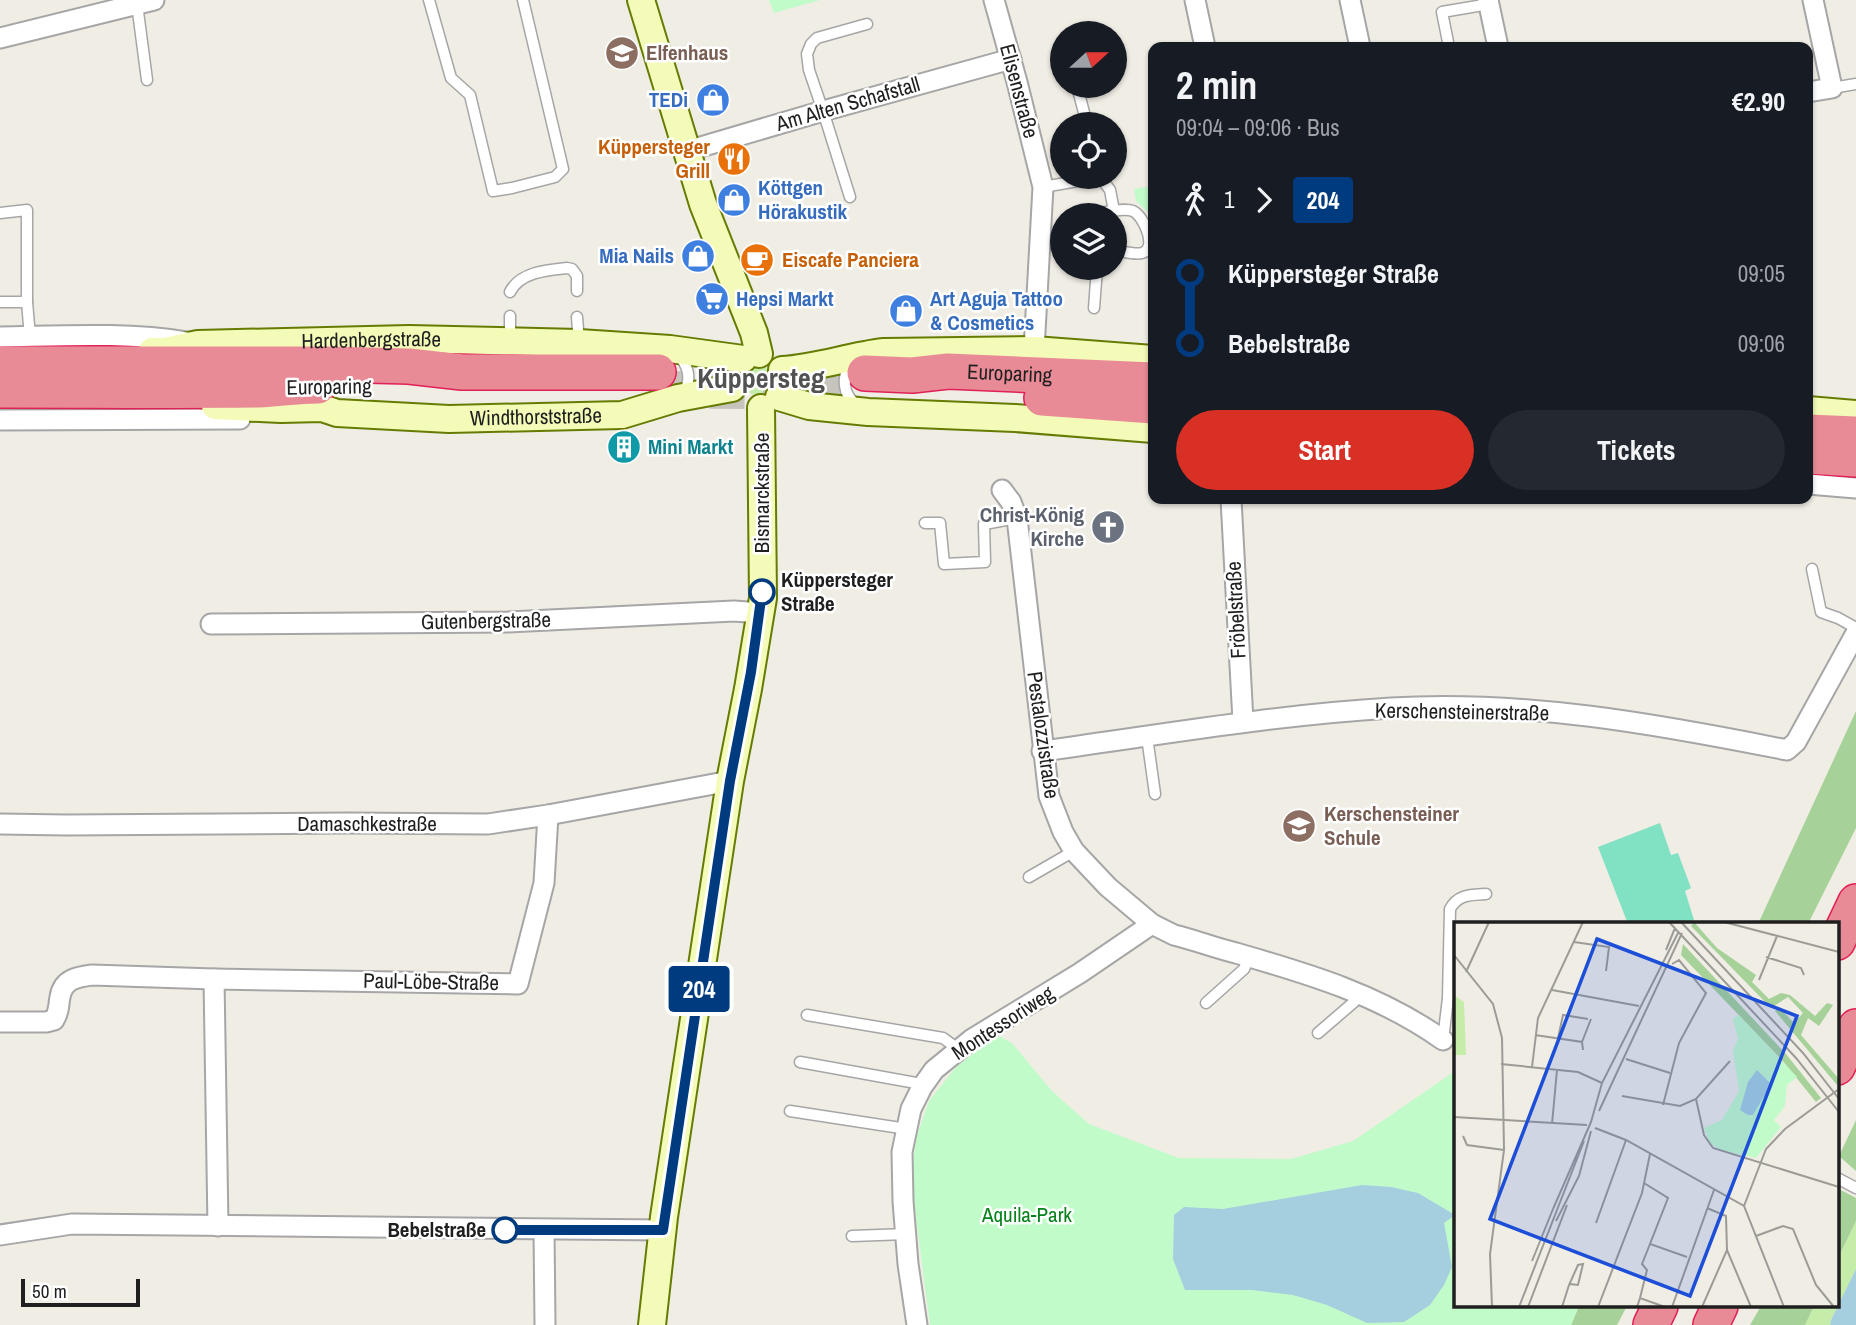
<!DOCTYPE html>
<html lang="en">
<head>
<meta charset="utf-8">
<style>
  :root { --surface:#171b24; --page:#242831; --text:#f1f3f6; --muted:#9ea1a6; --accent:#d93025 }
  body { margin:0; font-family:"Archivo Narrow",sans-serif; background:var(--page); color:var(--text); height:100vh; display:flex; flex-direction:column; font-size:26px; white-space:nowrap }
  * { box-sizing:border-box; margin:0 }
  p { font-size:23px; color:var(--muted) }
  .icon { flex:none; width:38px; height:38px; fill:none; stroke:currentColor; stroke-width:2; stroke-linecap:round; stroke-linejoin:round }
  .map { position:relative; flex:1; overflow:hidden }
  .details { position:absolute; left:1148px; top:42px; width:665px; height:462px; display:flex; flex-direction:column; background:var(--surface); border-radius:14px; box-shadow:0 2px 5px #0004 }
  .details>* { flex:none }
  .badge { padding:0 14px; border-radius:5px; font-size:24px; line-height:46px }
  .needle { width:46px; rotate:69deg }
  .fabs { position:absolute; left:1050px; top:21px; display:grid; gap:14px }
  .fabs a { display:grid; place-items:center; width:77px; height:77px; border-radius:50%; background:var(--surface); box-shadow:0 2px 5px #0004; font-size:35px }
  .scale { position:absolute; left:21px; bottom:18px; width:119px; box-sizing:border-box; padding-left:7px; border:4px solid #1f1f1f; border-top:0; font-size:19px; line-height:24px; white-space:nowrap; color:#1f1f1f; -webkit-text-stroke:5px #fff; paint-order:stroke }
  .map>.badge { position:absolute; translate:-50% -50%; box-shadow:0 0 0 4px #fff }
  .legs { display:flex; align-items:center; gap:10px; height:77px; padding:0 28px; font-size:23px }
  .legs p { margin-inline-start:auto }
  .head { display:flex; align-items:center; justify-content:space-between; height:119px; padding:0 28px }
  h1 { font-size:38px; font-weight:700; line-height:52px }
  .primary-button { display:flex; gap:14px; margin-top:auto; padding:14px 28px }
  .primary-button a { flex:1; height:80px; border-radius:42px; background:var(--accent); color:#fff; font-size:28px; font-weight:700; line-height:80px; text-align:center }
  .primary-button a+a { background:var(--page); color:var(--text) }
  ul { padding:0 28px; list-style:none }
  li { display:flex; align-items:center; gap:24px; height:70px; font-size:26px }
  li i { display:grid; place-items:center; width:10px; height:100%; margin:0 9px; background:currentColor }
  li i::after { content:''; width:18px; height:18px; margin:-9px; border:5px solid; border-radius:50%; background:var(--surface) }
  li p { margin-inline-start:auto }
  li:first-child i { background:linear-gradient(#0000 50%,currentColor 0) }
  li:last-child i { background:linear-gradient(currentColor 50%,#0000 0) }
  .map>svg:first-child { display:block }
  .grass { fill:#c6ecaa }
  .forest { fill:#a6d199 }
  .park { fill:#c2fbca }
  .pitch { fill:#81e1c3 }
  .water { fill:#a5cedf }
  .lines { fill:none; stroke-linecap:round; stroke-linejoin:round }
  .highway-tunnel { stroke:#c6c4bd; stroke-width:35; stroke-dasharray:35 18; stroke-linecap:butt }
  .lane-casing { stroke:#a6a6a6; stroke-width:13 }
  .street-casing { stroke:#a6a6a6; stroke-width:23 }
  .secondary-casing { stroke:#667b02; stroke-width:30 }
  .highway-casing { stroke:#e02056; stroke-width:38 }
  .lane { stroke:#fff; stroke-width:10 }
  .street { stroke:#fff; stroke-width:19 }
  .secondary { stroke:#f4fbb8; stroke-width:26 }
  .highway { stroke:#e98b97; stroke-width:35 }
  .line-1-casing { stroke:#fff; stroke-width:16 }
  .line-1 { stroke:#003b80; stroke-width:10 }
  .stop-1-dot { fill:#fff; stroke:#003b80; stroke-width:3.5 }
  .labels { text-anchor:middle; stroke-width:5; stroke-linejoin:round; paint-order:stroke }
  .education-label { font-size:21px; font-weight:bold; fill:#785e54; stroke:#fff; text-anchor:start }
  .street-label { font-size:21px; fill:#1f1f1f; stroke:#fff }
  .shop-label { font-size:21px; font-weight:bold; fill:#366cbe; stroke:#fff; text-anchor:start }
  .food-label { font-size:21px; font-weight:bold; fill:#c56008; stroke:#fff; text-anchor:end }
  .culture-label { font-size:21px; font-weight:bold; fill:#0d838f; stroke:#fff; text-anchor:start }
  .worship-label { font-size:21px; font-weight:bold; fill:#5b616d; stroke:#fff; text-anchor:end }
  .stop-label { font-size:21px; font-weight:bold; fill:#1f1f1f; stroke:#fff; text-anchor:start }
  .park-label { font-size:21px; fill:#08821b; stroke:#fff }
  .district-label { font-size:28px; font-weight:bold; fill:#525252; stroke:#fff }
  .inset-road { fill:none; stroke:#9c9b96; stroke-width:2 }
  .view { fill:#1d4ed8; fill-opacity:0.15; stroke:#1d4ed8; stroke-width:3.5 }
  .inset-edge { fill:none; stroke:#1f1f1f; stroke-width:3.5 }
</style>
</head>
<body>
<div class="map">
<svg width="1856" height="1325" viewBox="0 0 1856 1325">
  <rect width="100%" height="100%" fill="#f0ede5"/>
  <g class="grass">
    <circle cx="757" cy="380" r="15"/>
    <polygon points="1856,1221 1856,1269 1831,1320 1830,1325 1805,1325 1814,1306 1837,1306 1837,1260"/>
  </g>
  <g class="forest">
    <polygon points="1856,711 1856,828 1808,924 1758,924"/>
    <polygon points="1856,1120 1856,1171 1839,1156"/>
    <polygon points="1837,1188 1856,1198 1856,1221 1837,1260"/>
    <polygon points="1579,1306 1627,1306 1617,1325 1571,1325"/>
    <polygon points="1761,1306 1814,1306 1805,1325 1750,1325"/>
  </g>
  <g class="park">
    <polygon points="769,0 820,0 774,13"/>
    <polygon points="1153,186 1153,214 1151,215 1136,201 1134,189"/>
    <polygon points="997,1035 1012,1043 1052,1091 1089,1124 1179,1158 1291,1159 1353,1141 1455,1071 1455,1306 1579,1306 1571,1325 930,1325 911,1180 916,1138 929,1101 956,1067"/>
  </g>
  <polygon class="pitch" points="1660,823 1671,855 1678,853 1691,888 1685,891 1694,920 1683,924 1628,924 1598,847"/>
  <g class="water">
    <polygon points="1362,1185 1391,1187 1418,1193 1455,1215 1444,1223 1452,1267 1444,1285 1430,1305 1404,1322 1367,1323 1327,1305 1293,1295 1252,1290 1185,1290 1173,1259 1174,1215 1184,1207 1223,1209"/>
    <polygon points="1856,1269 1856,1325 1830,1325 1831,1320"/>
  </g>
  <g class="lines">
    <polyline class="highway-tunnel" points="657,386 696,391 866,393"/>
    <g class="lane-casing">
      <g id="lane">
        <polyline points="429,0 451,78 470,95 493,191 512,188 555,177 563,169 523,0"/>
        <polyline points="137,4 147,80"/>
        <polyline points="1449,47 1442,12 1489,4"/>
        <polyline points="1077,86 1087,124"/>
        <polyline points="1832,88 1856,84"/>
        <polyline points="1101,178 1110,190 1114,211"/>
        <polyline points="1043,187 1101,177"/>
        <polyline points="850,197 823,111 809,70 807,54 811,44 817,38 867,24"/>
        <polyline points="0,213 27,210 27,302 30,337"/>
        <path d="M1100,215V213C1110,211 1125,208 1133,211C1144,216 1158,249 1142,253C1135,255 1122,251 1115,250"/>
        <path d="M510,292C520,272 547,270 567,268L572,269L577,276V291"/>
        <polyline points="0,302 27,302"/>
        <polyline points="1094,308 1097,268"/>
        <polyline points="510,316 510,340"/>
        <polyline points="577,317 579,343"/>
        <path d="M679,356C689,367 692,381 683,393"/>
        <path d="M852,362C841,376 842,395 858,406"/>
        <polyline points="925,523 940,523 944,564 985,562 984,524 1017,518"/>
        <polyline points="1812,569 1821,612 1838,618 1856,628"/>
        <polyline points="1147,737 1155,794"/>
        <polyline points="1029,877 1074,851"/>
        <polyline points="1206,1003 1244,969 1249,957"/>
        <polyline points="807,1015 943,1038 958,1049"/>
        <polyline points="1318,1033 1354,1002 1359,993"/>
        <path d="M1443,1040L1448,998L1450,909C1458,894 1471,895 1486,894"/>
        <polyline points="800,1062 916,1083 922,1087"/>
        <polyline points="790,1111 907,1129"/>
        <polyline points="1837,1178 1856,1188"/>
        <polyline points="852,1236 906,1234"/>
      </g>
    </g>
    <g class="street-casing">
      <g id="street">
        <polyline points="994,0 1017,82 1043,187 1034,350"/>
        <polyline points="1195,0 1205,47"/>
        <polyline points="1350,0 1360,47"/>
        <polyline points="1488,0 1498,47"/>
        <polyline points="0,38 154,0"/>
        <polyline points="1808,92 1832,88 1813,0"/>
        <polyline points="687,151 823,111 1011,59"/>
        <path d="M0,337C62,336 126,332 187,342"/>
        <polyline points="0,420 240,419"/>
        <polyline points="1808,484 1856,488"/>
        <path d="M1002,490L1011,502L1017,518L1049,796L1063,832L1074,851L1108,887L1152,924L1174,935C1195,940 1215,948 1236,953C1309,974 1380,995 1443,1040"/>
        <polyline points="1231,499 1243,721"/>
        <polyline points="211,624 508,622 734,611 761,613"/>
        <path d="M1042,751C1159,735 1274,715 1391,708C1524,700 1657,724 1787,750L1796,742L1856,633"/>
        <polyline points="0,824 66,825 348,823 488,824 548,815 730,781"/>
        <path d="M0,1022H46L54,1020C60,1010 58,1007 60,997C63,979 77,977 92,975L214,979"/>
        <polyline points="218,1226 214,979 518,984 544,883 548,815"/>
        <polyline points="544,1230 545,1325"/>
        <polyline points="0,1235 72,1224 663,1230"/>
        <polyline points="917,1325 908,1264 903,1201 902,1152 911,1109 922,1087 934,1070 972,1039 1080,973 1152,924"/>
      </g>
    </g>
    <g class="secondary-casing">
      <g id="secondary">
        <polyline points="641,0 703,204 754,333 759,354"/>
        <path id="s1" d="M152,351H165L198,344L409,339L579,343L670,349L743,359"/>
        <path d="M782,370C817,368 849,356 884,352L1034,350L1153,359"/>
        <polyline points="779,397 809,406 868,412 1015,418 1153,429"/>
        <path id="s2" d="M215,406L281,409L322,408L337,413L449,419L622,415L678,398L732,388"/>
        <polyline points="1808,410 1856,414"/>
        <polyline points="652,1325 664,1217 730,781 748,689 763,598 761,408"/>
      </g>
    </g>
    <g class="highway-casing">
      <g id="highway">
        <polyline points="0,364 329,364 409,366 462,372 658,372"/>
        <path id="s3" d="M865,373L912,375L948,371L1153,380"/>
        <path d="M0,390C86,390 172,391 259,390C279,389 298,386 318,386"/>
        <polyline points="1042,398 1153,406"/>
        <polyline points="1808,432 1856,434"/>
        <polyline points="1808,456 1856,459"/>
        <polyline points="1837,942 1856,902"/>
        <polyline points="1837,1067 1856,1027"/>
        <polyline points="1651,1325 1660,1306"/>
        <polyline points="1711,1325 1720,1306"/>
      </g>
    </g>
    <use href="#lane" class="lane"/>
    <use href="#street" class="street"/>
    <use href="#secondary" class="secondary"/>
    <use href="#highway" class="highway"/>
  </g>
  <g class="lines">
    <g class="line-1-casing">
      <polyline id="line-1" points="505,1230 663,1230 730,781 751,672 762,592"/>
    </g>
    <use href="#line-1" class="line-1"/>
  </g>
  <defs>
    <g id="school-disc" transform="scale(1.75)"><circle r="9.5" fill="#8d6e63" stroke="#fff"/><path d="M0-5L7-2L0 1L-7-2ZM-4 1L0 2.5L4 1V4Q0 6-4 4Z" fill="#fff"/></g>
    <g id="shop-disc" transform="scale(1.75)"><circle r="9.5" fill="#3f7fe0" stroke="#fff"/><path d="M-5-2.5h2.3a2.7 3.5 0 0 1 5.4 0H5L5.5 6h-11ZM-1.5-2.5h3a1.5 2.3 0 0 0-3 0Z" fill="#fff"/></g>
    <g id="restaurant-disc" transform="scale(1.75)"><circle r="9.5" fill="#e8710a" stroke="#fff"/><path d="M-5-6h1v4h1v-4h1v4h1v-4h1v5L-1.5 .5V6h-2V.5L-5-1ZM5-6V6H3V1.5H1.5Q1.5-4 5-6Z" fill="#fff"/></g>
    <g id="cafe-disc" transform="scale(1.75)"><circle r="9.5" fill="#e8710a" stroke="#fff"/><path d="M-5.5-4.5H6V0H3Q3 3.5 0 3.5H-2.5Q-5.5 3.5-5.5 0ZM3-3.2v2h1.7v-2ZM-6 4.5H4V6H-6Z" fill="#fff"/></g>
    <g id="supermarket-disc" transform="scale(1.75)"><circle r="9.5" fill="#3f7fe0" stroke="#fff"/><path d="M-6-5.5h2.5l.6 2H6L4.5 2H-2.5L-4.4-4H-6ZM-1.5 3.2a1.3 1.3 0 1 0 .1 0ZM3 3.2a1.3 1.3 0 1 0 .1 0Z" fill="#fff"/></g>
    <g id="building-disc" transform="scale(1.75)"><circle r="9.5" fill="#0f9aa8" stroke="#fff"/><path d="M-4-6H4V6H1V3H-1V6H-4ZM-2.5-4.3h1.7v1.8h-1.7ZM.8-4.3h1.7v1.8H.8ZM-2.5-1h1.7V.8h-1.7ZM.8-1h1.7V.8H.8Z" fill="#fff"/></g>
    <g id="church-disc" transform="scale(1.75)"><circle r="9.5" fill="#6b7280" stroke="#fff"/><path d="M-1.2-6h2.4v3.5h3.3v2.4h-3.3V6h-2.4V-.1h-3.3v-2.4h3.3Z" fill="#fff"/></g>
  </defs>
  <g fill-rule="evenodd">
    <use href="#school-disc" x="622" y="53"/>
    <use href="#shop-disc" x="713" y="100"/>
    <use href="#restaurant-disc" x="734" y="159"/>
    <use href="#shop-disc" x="734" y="200"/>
    <use href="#shop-disc" x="698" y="256"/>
    <use href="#cafe-disc" x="757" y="260"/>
    <use href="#supermarket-disc" x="712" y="299"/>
    <use href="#shop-disc" x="906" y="311"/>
    <use href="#building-disc" x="624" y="447"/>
    <use href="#church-disc" x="1108" y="527"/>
    <use href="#school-disc" x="1299" y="826"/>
  </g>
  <g class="stop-1-dot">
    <circle cx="762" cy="592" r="12"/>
    <circle cx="505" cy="1230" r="12"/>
  </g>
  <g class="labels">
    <g class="education-label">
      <text x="646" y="60">Elfenhaus</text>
      <text x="1324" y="821">Kerschensteiner<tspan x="1324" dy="24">Schule</tspan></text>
    </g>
    <g class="street-label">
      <text transform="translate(1019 91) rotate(75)" y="7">Elisenstraße</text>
      <text transform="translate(848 104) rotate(-16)" y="7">Am Alten Schafstall</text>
      <text dy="7" stroke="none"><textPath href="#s1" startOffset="220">Hardenbergstraße</textPath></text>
      <text dy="7" stroke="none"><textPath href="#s3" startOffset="145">Europaring</textPath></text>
      <text transform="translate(329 387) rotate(-1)" y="7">Europaring</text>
      <text dy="7" stroke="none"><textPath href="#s2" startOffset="322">Windthorststraße</textPath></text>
      <text transform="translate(762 493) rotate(-90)" y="7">Bismarckstraße</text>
      <text transform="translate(1236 610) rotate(-93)" y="7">Fröbelstraße</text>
      <text transform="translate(486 621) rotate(-1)" y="7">Gutenbergstraße</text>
      <text transform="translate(1462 712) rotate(1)" y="7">Kerschensteinerstraße</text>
      <text transform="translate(1043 735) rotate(82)" y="7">Pestalozzistraße</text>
      <text x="367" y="831">Damaschkestraße</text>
      <text transform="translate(431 982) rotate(1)" y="7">Paul-Löbe-Straße</text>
      <text transform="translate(1003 1023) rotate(-33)" y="7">Montessoriweg</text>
    </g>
    <g class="shop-label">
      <text x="688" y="107" text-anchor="end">TEDi</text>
      <text x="758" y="195">Köttgen<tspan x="758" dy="24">Hörakustik</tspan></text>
      <text x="674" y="263" text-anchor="end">Mia Nails</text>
      <text x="736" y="306">Hepsi Markt</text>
      <text x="930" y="306">Art Aguja Tattoo<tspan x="930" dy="24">&amp; Cosmetics</tspan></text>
    </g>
    <g class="food-label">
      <text x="710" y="154">Küppersteger<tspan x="710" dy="24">Grill</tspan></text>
      <text x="782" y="267" text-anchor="start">Eiscafe Panciera</text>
    </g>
    <g class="culture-label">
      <text x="648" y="454">Mini Markt</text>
    </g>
    <g class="worship-label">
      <text x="1084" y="522">Christ-König<tspan x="1084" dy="24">Kirche</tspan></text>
    </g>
    <g class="stop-label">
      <text x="781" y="587">Küppersteger<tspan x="781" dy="24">Straße</tspan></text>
      <text x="486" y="1237" text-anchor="end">Bebelstraße</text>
    </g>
    <g class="park-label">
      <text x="1027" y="1222">Aquila-Park</text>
    </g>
    <g class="district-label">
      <text x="761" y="388">Küppersteg</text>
    </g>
  </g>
  <g transform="translate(1454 922)">
    <rect width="385" height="385" fill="#f0ede5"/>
    <path d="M0,73L10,80L12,133H0Z" fill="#c6ecaa"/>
    <path d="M240,0L263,26L302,53L298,60L315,77L327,71L336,73L361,94L373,81L379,83L365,104L354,96L347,113L385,157L383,163L321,89L325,85L340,101L349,91L334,75L317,86L237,4ZM229,22L332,132L367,176L362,180L328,138L227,33Z" fill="#a6d199"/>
    <path d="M285,93L343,155L333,163L331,184L320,198L327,205L302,236L267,228L256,221L250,206L268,198L285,169L279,129L284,117L279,97Z" fill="#c2fbca"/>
    <path d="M303,148L317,162L299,193H294L286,188L294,160Z" fill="#a5cedf"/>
    <path class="inset-road" d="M215,0L342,136L385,190M227,0L349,131L385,177M270,0L385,30M120,20L155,25L152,49M212,28L221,6M0,33L39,82L48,116L50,228L36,332L38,385M312,35L347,46L350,53M12,50L35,0M305,58L323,14M98,68L185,84M81,113L128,120L129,128M104,116L109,93L134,97M128,120L137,97M172,137L216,151M47,142L124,150L148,161M78,145L84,96L129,0M168,174L226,184L242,177L276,139M242,177L250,213L259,226L385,265M209,183L225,121L252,71L225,38L218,42M145,189L228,11M0,195L133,203M137,200L148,161L224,11M98,202L103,148M141,206L172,218L290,284L330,385M9,214L13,223L50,228M190,261L214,276L196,322L233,335M290,284L312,227L331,207L385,167M99,287L137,200M102,299L125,254L137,209M142,301L172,218M302,314L329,304L339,307L362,363L380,385M273,328L297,385M78,339L99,287M186,376L193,348L188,342L196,322M65,385L130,219M74,385L113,283M108,385L115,363L124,343L129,342L124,363L116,362M144,385L188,271L196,232M183,385L186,376L211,385M218,385L260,268M248,385L273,328L272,294L253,286"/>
    <path class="view" d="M143,17L343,94L236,374L36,297Z"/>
    <rect width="385" height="385" class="inset-edge"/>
  </g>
</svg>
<div class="fabs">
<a><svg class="needle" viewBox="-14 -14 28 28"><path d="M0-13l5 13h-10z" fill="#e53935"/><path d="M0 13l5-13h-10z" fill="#9ea1a6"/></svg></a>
<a><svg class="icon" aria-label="locate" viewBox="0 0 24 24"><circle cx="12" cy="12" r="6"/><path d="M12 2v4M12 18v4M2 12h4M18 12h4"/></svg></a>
<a><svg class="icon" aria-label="layers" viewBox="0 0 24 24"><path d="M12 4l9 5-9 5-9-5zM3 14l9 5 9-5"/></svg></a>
</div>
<div class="scale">50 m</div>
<b class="badge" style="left:699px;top:989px;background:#003b80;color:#fff">204</b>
<section class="details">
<div class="head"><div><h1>2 min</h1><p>09:04 – 09:06 · Bus</p></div><b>€2.90</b></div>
<div class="legs"><svg class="icon" aria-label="walk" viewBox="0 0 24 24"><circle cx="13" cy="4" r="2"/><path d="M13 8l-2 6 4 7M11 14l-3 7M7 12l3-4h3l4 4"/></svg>1<svg class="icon" aria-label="forward" viewBox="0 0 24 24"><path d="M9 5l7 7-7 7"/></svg><b class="badge" style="background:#003b80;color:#fff">204</b></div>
<ul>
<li><i style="color:#003b80"></i><b>Küppersteger Straße</b><p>09:05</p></li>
<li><i style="color:#003b80"></i><b>Bebelstraße</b><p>09:06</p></li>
</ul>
<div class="primary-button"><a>Start</a><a>Tickets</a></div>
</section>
</div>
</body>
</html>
